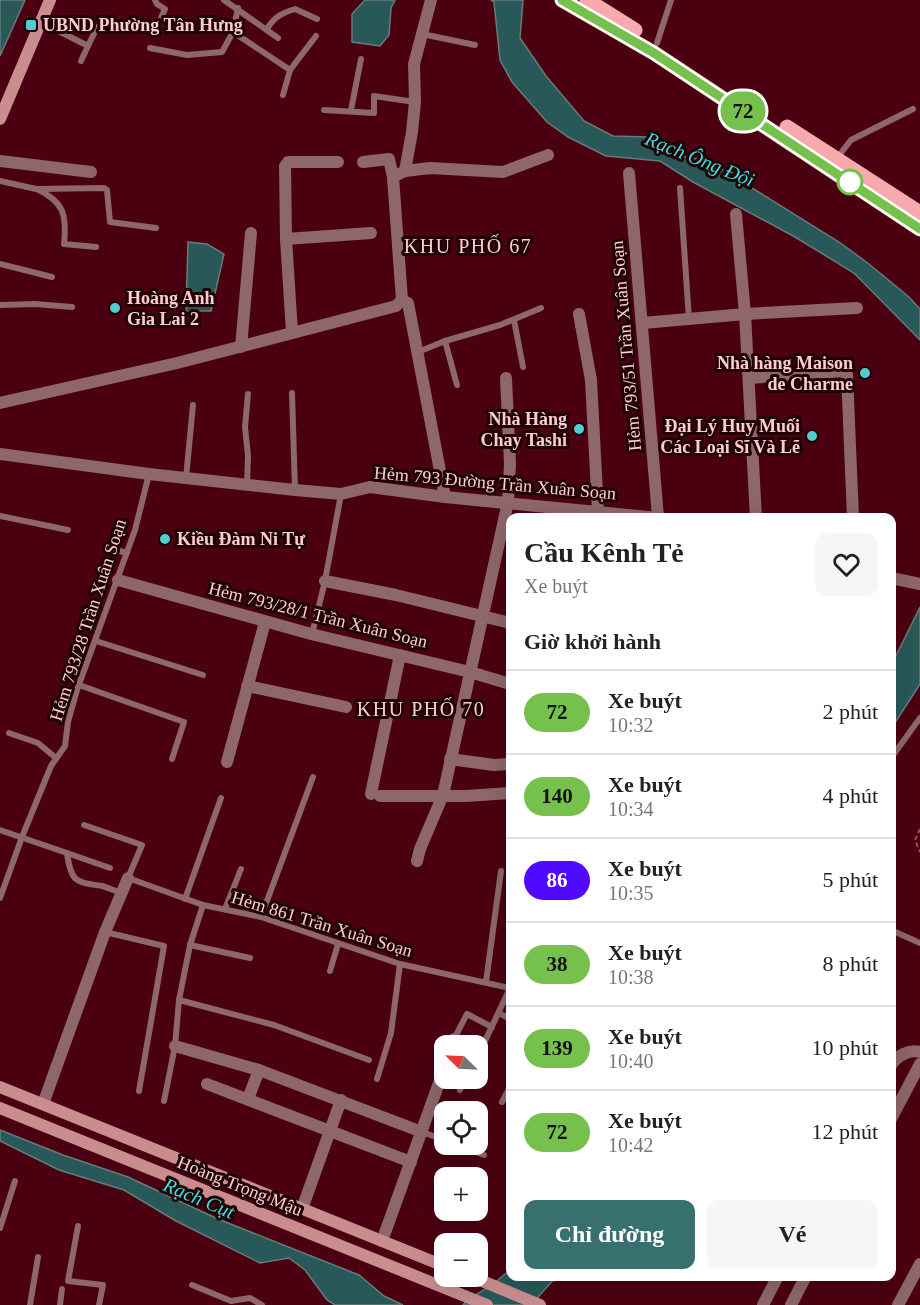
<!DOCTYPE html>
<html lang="vi">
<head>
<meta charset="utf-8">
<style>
  :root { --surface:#fff; --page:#f6f6f6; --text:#222; --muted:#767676; --line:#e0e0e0; --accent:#386f6f }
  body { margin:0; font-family:Georgia,serif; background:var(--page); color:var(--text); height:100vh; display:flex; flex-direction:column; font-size:22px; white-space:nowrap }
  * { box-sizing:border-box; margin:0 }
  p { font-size:20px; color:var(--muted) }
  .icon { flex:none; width:33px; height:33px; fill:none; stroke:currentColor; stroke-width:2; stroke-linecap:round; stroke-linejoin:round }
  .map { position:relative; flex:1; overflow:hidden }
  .panel { position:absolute; left:506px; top:513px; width:390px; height:768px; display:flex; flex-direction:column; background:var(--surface); border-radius:12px; box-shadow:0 6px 24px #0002 }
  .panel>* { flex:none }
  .badge { padding:0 12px; border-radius:20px; font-size:21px; line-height:39px }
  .needle { width:39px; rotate:294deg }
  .tools { position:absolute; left:434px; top:1035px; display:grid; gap:12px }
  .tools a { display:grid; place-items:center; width:54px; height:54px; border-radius:12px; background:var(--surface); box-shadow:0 6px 24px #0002; font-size:30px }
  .map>.badge { position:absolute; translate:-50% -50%; box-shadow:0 0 0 3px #fff }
  h2 { padding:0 18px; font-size:22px; line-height:54px }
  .round { display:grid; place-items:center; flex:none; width:63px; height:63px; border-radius:12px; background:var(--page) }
  .head { display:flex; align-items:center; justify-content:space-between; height:102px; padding:0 18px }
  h1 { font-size:28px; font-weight:700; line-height:45px }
  .cta { display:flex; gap:12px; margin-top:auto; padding:12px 18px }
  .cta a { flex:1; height:69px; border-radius:12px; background:var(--accent); color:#fff; font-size:24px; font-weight:700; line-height:69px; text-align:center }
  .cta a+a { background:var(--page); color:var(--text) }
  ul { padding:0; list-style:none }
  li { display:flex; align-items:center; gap:18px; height:84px; padding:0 18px; border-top:2px solid var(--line) }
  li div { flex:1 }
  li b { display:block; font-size:22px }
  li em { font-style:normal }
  li .badge { min-width:66px; font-weight:700; text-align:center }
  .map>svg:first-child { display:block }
  .water { fill:#285858; stroke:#687b7b; stroke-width:1.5 }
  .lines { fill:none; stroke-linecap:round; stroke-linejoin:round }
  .path { stroke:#975762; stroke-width:2; stroke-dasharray:4.5 3; stroke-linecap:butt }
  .service { stroke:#8d6769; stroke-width:6 }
  .minor { stroke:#8d6769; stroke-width:12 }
  .tertiary { stroke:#8d6769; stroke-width:12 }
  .secondary { stroke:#c98d90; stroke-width:12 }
  .primary { stroke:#f7aaae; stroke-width:15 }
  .line-casing { stroke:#fff; stroke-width:14 }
  .line { stroke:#76c04d; stroke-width:9 }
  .poi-dot { fill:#52cdce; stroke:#1f0206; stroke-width:2 }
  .stop-dot { fill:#fff; stroke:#76c04d; stroke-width:3 }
  .labels { text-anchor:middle; stroke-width:6; stroke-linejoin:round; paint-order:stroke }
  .poi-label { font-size:18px; font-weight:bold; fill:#fcccce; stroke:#1f0206; text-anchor:start }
  .street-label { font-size:18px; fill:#fcccce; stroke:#1f0206 }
  .water-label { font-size:20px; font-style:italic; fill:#3fdedf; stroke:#1f0206 }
  .neighbourhood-label { font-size:20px; letter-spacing:1.5px; fill:#fcccce; stroke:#1f0206 }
</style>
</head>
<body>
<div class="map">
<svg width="920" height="1305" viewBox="0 0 920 1305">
  <rect width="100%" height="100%" fill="#4b0011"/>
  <g class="water">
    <polygon points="0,0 25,0 0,56"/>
    <polygon points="365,0 395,0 391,8 389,35 380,46 352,42 352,14"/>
    <polygon points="491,0 523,0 520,38 546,76 584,121 613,136 650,137 665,153 709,161 839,242 869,264 909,297 920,309 920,340 854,273 795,237 693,182 660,161 606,156 568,137 547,122 512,82 500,60 494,2"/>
    <polygon points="188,242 207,244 224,254 211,311 186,311"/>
    <polygon points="920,607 920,684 891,729 891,666"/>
    <polygon points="0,1130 63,1155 128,1177 218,1219 359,1275 384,1296 403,1305 335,1305 327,1300 305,1270 289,1258 260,1263 176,1221 124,1190 59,1170 0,1141"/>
    <polygon points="510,1270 510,1276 556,1277 531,1305 463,1305 467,1300 492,1285"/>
  </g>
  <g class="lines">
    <polyline class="path" points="920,829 915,840 920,852"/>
    <g class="service">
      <polyline points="224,0 278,38"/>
      <polyline points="41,22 88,46 97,27"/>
      <path d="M267,29C274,17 282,13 295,9L317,19"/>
      <polyline points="233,32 290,70"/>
      <polyline points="154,34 165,9 157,4 155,0"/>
      <polyline points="422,34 475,45"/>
      <polyline points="657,43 671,0"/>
      <polyline points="150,48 187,55 222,52 233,32 238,8"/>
      <polyline points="81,61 88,46"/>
      <polyline points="283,95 290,70 316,36"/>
      <polyline points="324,110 374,113 374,96 415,102"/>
      <polyline points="351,110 361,59"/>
      <polyline points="837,158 851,140 913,109"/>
      <polyline points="0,181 36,189 104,188 107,190 110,222 156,228"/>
      <polyline points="680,188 689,319"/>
      <path d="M37,189C64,202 67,215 64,244L96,247"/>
      <polyline points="0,264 52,277"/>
      <polyline points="0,305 35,304 72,307"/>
      <polyline points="514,320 523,367"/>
      <polyline points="445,341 457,385"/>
      <polyline points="418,352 445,341 500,325 541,308"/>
      <polyline points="292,393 295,490"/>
      <polyline points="186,478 193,405"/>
      <polyline points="247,485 248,456 245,427 248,394"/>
      <polyline points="0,516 68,530"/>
      <polyline points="112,549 127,553"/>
      <polyline points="312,634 325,581 341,494"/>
      <polyline points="96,641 203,675"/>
      <polyline points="79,685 184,722 172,759"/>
      <polyline points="9,733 38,743 56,758"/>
      <polyline points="891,758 920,718"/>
      <polyline points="84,825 142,845 128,878 203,905 261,917 400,964 510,988"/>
      <path d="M0,830L67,853C71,883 76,882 102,886C109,888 115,891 122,893"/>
      <polyline points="67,853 110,868"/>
      <polyline points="0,898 22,837 51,766 65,746 68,722 77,690 135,530 149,474"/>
      <polyline points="185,899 221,798"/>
      <polyline points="225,909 241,869"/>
      <polyline points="261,917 313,777"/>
      <polyline points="891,930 920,943"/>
      <polyline points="105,932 164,946 139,1091"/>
      <polyline points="190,945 250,958"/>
      <polyline points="330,971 338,944"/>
      <polyline points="486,982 501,871"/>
      <polyline points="179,1000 274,1025 369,1060"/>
      <polyline points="499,1013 510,1019"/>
      <polyline points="454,1039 467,1014 492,1027"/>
      <polyline points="477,1058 510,988"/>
      <polyline points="377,1079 391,1033 400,964"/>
      <polyline points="460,1090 466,1078"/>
      <polyline points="164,1101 175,1046 179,1000 190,945 203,905"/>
      <polyline points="502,1102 510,1087"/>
      <polyline points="422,1132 444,1140"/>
      <polyline points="455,1144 484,1155"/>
      <polyline points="78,1226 68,1281 103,1285 99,1305"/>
      <polyline points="0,1228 15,1181"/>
      <polyline points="192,1285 231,1301 250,1298 262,1305"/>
      <polyline points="30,1305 38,1257"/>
      <polyline points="60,1305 62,1289"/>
    </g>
    <g class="minor">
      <polyline points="0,161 91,172"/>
      <polyline points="363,162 389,159 393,177"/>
      <polyline points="405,171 412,132 415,102 414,64 431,0"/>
      <polyline points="629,173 658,517"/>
      <polyline points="736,214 745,314 756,518"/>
      <polyline points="286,239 371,233"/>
      <polyline points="402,300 408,303 445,497"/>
      <polyline points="579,314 591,380 598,511"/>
      <polyline points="643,323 745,314 857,308"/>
      <polyline points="292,332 286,239 285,166 288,162 338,162"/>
      <polyline points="241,347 251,233"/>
      <polyline points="749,378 844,371 847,374 853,518"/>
      <polyline points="0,403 177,363 396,306 402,300 393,177 405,171 430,168 503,172 548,155"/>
      <polyline points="0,454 149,474 295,490 341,494 370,487 445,497 659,518"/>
      <polyline points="891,578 920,584"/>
      <polyline points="118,580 311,634 470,672 510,684"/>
      <polyline points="325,581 396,595 510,623"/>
      <polyline points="247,686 346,707"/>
      <polyline points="450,759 494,765 510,764"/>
      <polyline points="227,762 265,622"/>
      <polyline points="371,794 400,655"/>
      <polyline points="380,796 466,796 510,793"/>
      <polyline points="417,861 420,849 443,795 508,502 510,464 506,378"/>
      <polyline points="175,1046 259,1070 422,1132"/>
      <polyline points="452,1046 454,1039"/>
      <polyline points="207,1084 411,1162"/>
      <polyline points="248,1099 259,1070"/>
      <polyline points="43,1104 105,932 128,878"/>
      <polyline points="302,1209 341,1100"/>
      <polyline points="382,1241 444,1069"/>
      <polyline points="898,1305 920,1264"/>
    </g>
    <g class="tertiary">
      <path d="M891,1065C897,1056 909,1049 920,1052"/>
      <polyline points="891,1119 920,1064"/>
      <polyline points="763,1305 778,1276"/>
      <polyline points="791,1305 806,1276"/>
    </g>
    <g class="secondary">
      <polyline points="0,119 50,0"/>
      <polyline points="0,1087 444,1266"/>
      <polyline points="0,1108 487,1305"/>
      <polyline points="470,1276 540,1305"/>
    </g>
    <g class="primary">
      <polyline points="562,0 654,53 920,229"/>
      <polyline points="587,0 635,30"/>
      <polyline points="787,127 920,213"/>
    </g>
  </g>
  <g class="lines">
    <g class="line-casing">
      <polyline id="line" points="562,0 654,53 920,229"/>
    </g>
    <use href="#line" class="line"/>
  </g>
  <g class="poi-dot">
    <rect x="25" y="19" width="12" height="12" rx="3"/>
    <circle cx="115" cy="308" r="6"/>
    <circle cx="865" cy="373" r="6"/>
    <circle cx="579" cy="429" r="6"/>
    <circle cx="812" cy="436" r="6"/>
    <circle cx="165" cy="539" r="6"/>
  </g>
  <circle class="stop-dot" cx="850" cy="182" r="12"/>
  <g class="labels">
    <g class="poi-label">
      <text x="43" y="31">UBND Phường Tân Hưng</text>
      <text x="127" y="304">Hoàng Anh<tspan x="127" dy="21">Gia Lai 2</tspan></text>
      <text x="853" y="369" text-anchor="end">Nhà hàng Maison<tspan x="853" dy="21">de Charme</tspan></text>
      <text x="567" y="425" text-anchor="end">Nhà Hàng<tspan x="567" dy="21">Chay Tashi</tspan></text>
      <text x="800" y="432" text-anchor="end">Đại Lý Huy Muối<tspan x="800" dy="21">Các Loại Sĩ Và Lẽ</tspan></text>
      <text x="177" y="545">Kiều Đàm Ni Tự</text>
    </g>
    <g class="street-label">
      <text transform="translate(626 346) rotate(-95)" y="6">Hẻm 793/51 Trần Xuân Soạn</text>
      <text transform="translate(495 483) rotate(5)" y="6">Hẻm 793 Đường Trần Xuân Soạn</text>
      <text transform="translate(318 615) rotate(14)" y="6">Hẻm 793/28/1 Trần Xuân Soạn</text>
      <text transform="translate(88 620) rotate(-72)" y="6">Hẻm 793/28 Trần Xuân Soạn</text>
      <text transform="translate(322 924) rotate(17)" y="6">Hẻm 861 Trần Xuân Soạn</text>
      <text transform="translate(240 1186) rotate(22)" y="6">Hoàng Trọng Mậu</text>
    </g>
    <g class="water-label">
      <text transform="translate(700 159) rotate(22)" y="7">Rạch Ông Đội</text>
      <text transform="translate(199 1198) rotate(23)" y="7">Rạch Cụt</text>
    </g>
    <g class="neighbourhood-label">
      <text x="468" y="253">KHU PHỐ 67</text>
      <text x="421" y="716">KHU PHỐ 70</text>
    </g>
  </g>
</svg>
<div class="tools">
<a><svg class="needle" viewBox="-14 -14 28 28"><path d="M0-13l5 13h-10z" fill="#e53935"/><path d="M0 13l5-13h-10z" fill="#767676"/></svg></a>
<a><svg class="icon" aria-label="locate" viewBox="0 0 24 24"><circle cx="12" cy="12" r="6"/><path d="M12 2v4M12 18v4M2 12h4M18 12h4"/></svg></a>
<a>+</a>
<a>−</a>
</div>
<b class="badge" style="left:743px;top:111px;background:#76c04d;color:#111">72</b>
<section class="panel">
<div class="head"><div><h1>Cầu Kênh Tẻ</h1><p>Xe buýt</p></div><a class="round"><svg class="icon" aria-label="heart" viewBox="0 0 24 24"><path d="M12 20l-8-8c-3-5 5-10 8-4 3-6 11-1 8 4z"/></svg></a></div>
<h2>Giờ khởi hành</h2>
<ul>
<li><span class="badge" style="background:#76c04d;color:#111">72</span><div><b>Xe buýt</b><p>10:32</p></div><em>2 phút</em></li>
<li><span class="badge" style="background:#76c04d;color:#111">140</span><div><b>Xe buýt</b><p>10:34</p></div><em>4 phút</em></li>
<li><span class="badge" style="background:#4f0aff;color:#fff">86</span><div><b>Xe buýt</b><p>10:35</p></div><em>5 phút</em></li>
<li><span class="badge" style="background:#76c04d;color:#111">38</span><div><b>Xe buýt</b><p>10:38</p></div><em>8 phút</em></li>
<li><span class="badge" style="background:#76c04d;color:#111">139</span><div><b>Xe buýt</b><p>10:40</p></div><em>10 phút</em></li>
<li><span class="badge" style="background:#76c04d;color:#111">72</span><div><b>Xe buýt</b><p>10:42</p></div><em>12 phút</em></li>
</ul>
<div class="cta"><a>Chỉ đường</a><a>Vé</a></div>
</section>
</div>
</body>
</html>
